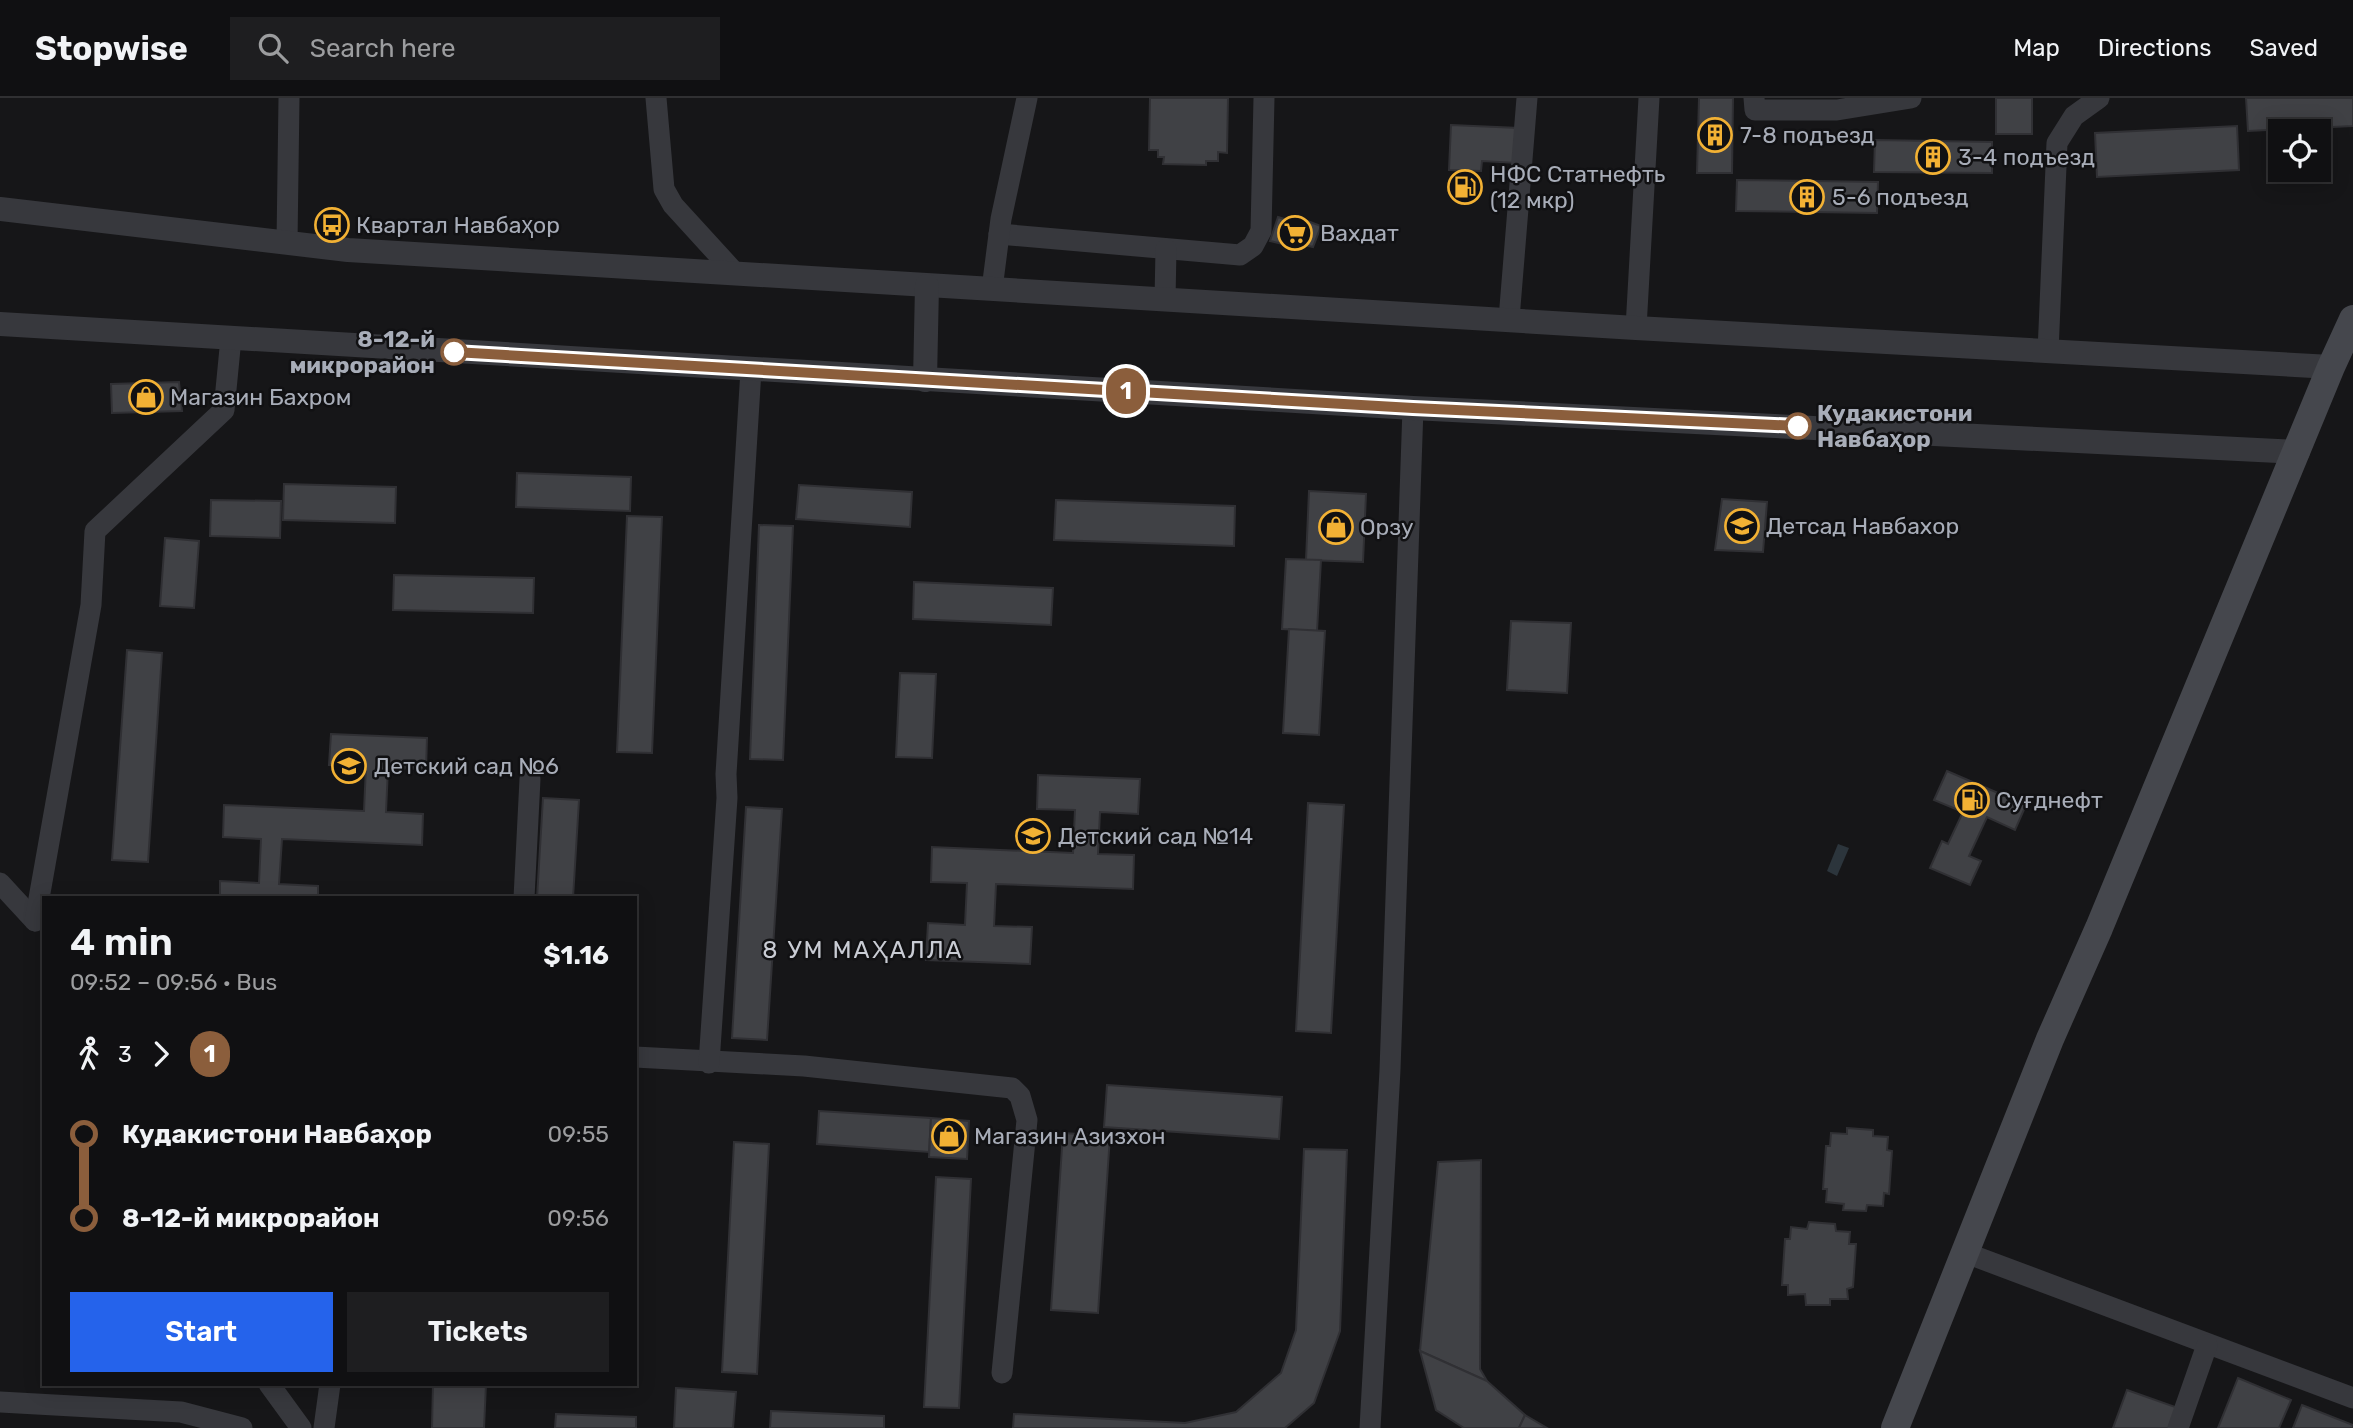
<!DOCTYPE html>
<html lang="en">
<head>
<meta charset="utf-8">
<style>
  :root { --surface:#101012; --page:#1e1e20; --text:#f1f3f6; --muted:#9c9d9f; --line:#303032; --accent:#2563eb }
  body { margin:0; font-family:Rubik,sans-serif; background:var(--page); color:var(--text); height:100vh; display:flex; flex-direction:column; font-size:26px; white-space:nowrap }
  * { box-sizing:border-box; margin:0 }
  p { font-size:23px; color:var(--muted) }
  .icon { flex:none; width:38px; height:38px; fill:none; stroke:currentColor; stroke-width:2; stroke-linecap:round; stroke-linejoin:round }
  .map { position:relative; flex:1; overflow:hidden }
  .sheet { position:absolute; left:42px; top:798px; width:595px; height:490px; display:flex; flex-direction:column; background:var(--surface); border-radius:0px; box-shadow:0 4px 18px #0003,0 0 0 2px var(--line) }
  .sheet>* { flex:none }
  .badge { padding:0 14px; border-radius:23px; font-size:24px; line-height:46px }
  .tools { position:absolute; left:2268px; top:21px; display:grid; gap:14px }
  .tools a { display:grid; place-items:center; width:63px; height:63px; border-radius:0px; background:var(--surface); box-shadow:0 4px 18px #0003,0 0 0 2px var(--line); font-size:35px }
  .map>.badge { position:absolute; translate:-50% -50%; box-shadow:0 0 0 4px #fff }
  .legs { display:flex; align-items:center; gap:10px; height:77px; padding:0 28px; font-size:23px }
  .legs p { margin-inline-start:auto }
  .head { display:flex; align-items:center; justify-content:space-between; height:119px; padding:0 28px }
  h1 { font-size:38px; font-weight:600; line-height:52px }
  .cta { display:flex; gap:14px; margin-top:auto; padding:14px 28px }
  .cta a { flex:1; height:80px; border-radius:0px; background:var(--accent); color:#fff; font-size:28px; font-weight:600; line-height:80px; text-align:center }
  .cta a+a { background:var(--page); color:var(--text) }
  ul { padding:0 28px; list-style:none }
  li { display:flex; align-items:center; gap:24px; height:84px; font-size:26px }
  li i { display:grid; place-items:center; width:10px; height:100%; margin:0 9px; background:currentColor }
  li i::after { content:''; width:18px; height:18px; margin:-9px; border:5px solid; border-radius:50%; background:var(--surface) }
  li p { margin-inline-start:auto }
  li:first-child i { background:linear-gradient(#0000 50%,currentColor 0) }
  li:last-child i { background:linear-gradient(currentColor 50%,#0000 0) }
  header { display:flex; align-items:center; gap:42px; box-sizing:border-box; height:98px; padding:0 35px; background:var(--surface); border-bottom:2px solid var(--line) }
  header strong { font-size:33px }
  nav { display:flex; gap:38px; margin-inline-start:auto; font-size:24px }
  .search { width:490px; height:63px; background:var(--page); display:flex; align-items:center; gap:18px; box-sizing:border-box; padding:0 24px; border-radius:0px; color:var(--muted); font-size:26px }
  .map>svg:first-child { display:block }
  .water { fill:#2c353c }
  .building { fill:#404145; stroke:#303034; stroke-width:2 }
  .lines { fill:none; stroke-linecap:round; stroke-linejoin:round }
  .minor { stroke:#37383d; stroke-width:21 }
  .tertiary { stroke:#37383d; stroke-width:24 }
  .secondary { stroke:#45474d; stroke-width:28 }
  .line-1-casing { stroke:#fff; stroke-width:16 }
  .line-1 { stroke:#8b5e3c; stroke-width:10 }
  .stop-1-dot { fill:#fff; stroke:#8b5e3c; stroke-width:3.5 }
  .labels { text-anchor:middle; stroke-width:5; stroke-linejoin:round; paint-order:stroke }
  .poi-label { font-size:23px; fill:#a8adb8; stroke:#111113; text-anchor:start }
  .stop-label { font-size:23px; font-weight:bold; fill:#a8adb8; stroke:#111113; text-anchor:end }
  .neighbourhood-label { font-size:24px; letter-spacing:2px; fill:#c9ccd4; stroke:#111113 }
</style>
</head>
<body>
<header>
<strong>Stopwise</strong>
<div class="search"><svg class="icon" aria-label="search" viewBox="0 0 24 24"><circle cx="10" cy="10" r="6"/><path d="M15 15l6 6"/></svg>Search here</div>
<nav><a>Map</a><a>Directions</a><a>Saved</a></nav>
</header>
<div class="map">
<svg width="2353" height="1330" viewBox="0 0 2353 1330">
  <rect width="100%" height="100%" fill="#161618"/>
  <polygon class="water" points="1838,746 1849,750 1837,778 1827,773"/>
  <g class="building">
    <polygon points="1150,0 1228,0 1227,55 1218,54 1218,63 1206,63 1206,67 1163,66 1164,59 1158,59 1158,52 1149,52"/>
    <polygon points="1699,0 1733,0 1732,75 1697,75"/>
    <rect x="1996" y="0" width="36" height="36"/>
    <polygon points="2246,0 2353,0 2353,28 2248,33"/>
    <polygon points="1451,27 1519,30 1517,65 1482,63 1481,73 1449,72"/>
    <polygon points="2237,28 2239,72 2097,79 2095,35"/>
    <polygon points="1875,42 1992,44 1992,75 1874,74"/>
    <polygon points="1737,82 1878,84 1877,115 1736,113"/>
    <polygon points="1278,119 1297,125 1302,121 1321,128 1313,149 1296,145 1295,149 1270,143"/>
    <polygon points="179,284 182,313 112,315 111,286"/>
    <polygon points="517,375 631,379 630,413 516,409"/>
    <polygon points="284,386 396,389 395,425 283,422"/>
    <polygon points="799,387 912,394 910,429 796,421"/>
    <polygon points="1309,393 1366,396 1363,464 1306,462"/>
    <polygon points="1722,401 1767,404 1763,454 1715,452"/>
    <polygon points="211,402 281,403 280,440 210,438"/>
    <polygon points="1056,402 1235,408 1234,448 1054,442"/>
    <polygon points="627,418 662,419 652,655 617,654"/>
    <polygon points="759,427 793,428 783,662 750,661"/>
    <polygon points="165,440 199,443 194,510 160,508"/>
    <polygon points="1286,461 1321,462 1317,533 1282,531"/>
    <polygon points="394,477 534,480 533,515 393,512"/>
    <polygon points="914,484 1053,490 1051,527 913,521"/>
    <polygon points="1511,523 1571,525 1567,595 1507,592"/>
    <polygon points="1289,531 1325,533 1319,637 1283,635"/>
    <polygon points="127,552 162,555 148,764 112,762"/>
    <polygon points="900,575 936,576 932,660 896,659"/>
    <polygon points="331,636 427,640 426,671 388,670 386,714 423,716 422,747 282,741 279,786 318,788 318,800 220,800 220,783 259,785 261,741 223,739 224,707 364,713 366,668 329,667"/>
    <polygon points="1947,673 2026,707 2015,732 1987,719 1969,758 1981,763 1970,787 1930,770 1942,743 1948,746 1963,714 1934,702"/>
    <polygon points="1038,677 1140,681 1138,716 1100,714 1098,756 1134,757 1133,791 996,786 994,828 1032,829 1030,866 926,862 928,825 965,827 967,785 931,784 932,749 1073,755 1075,712 1037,711"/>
    <polygon points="543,700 579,702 573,800 537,800"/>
    <polygon points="1308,705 1344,707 1331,935 1296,933"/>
    <polygon points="746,709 782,711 767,942 732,940"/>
    <polygon points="1107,987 1282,999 1279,1041 1104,1029"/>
    <polygon points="819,1013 931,1020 929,1054 817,1046"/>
    <polygon points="931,1020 969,1023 967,1061 929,1059"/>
    <polygon points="1847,1030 1873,1032 1873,1038 1888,1039 1887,1052 1892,1053 1889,1096 1884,1095 1883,1108 1867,1107 1866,1113 1843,1112 1844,1106 1826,1104 1827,1091 1823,1091 1826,1048 1830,1048 1831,1035 1847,1036"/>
    <polygon points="1063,1035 1110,1038 1098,1215 1051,1212"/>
    <polygon points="734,1044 769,1046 757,1276 722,1274"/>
    <polygon points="1304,1051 1347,1052 1340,1233 1314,1305 1285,1330 1013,1330 1014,1316 1185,1325 1236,1314 1281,1275 1296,1232"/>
    <polygon points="1481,1062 1480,1271 1487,1283 1420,1253 1438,1064"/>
    <polygon points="936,1079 971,1081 959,1310 924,1309"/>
    <polygon points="1809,1124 1835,1126 1836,1133 1850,1134 1849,1146 1856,1146 1853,1189 1847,1191 1848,1201 1830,1201 1830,1207 1806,1207 1805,1196 1788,1197 1788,1187 1782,1187 1785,1141 1790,1141 1791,1129 1807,1131"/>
    <polygon points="1420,1253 1487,1283 1525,1317 1519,1330 1464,1330 1436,1312"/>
    <polygon points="2238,1280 2291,1302 2279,1330 2218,1330"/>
    <polygon points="433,1286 486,1286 484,1330 432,1330"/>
    <polygon points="676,1290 736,1294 733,1330 674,1330"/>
    <polygon points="2127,1292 2181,1311 2174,1330 2113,1330"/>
    <polygon points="2302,1307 2353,1327 2353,1330 2293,1330"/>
    <polygon points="771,1313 884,1318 884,1330 770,1330"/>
    <polygon points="556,1316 636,1319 636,1330 555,1330"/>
    <polygon points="1525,1317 1547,1330 1519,1330"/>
  </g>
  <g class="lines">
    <g class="minor">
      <polyline points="656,0 664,91 673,107 736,176"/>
      <polyline points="1754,0 1755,12 1837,12 1911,0"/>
      <polyline points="999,136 1240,157 1253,148 1261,133 1264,0"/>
      <polyline points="287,145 289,0"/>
      <polyline points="992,191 1001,121 1027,0"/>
      <polyline points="1165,202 1166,151"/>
      <polyline points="1509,221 1527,0"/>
      <polyline points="1636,230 1649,0"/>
      <polyline points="2048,254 2057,45 2074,18 2099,0"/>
      <polyline points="0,785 35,823"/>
      <polyline points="524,800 530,681"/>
      <polyline points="35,823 91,507 95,433 224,312 231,240"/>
      <polyline points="635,959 804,968 1012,990 1020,998 1027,1022 1002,1275"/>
      <polyline points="709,965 727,700 726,676 751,272"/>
      <polyline points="1966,1155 2353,1300"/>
      <polyline points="269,1286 301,1330"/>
      <polyline points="0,1304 181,1314 242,1330"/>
      <polyline points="324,1330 330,1286"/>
      <polyline points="1370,1330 1390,972 1413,310"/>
      <polyline points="2178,1330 2207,1247"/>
    </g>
    <g class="tertiary">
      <polyline points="0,111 348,152 1636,230 2331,269"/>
      <polyline points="0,226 1413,310 2298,354"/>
      <polyline points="925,282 927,188"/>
    </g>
    <polyline class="secondary" points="1895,1330 2050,941 2099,830 2331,269 2353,221"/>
  </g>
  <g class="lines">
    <g class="line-1-casing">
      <polyline id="line-1" points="454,254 1413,310 1798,328"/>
    </g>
    <use href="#line-1" class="line-1"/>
  </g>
  <defs>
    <g id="building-ring" transform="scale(1.75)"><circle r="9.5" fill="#111113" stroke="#f2b134" stroke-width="1.5"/><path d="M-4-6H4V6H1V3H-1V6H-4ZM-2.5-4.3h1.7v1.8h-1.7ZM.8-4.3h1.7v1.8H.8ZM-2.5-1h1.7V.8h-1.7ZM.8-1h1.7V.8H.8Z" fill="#f2b134"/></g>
    <g id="fuel-ring" transform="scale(1.75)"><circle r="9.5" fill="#111113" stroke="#f2b134" stroke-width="1.5"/><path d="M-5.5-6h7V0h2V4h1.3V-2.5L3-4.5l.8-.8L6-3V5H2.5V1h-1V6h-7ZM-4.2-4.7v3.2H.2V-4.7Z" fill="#f2b134"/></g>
    <g id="bus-ring" transform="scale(1.75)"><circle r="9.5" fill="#111113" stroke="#f2b134" stroke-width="1.5"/><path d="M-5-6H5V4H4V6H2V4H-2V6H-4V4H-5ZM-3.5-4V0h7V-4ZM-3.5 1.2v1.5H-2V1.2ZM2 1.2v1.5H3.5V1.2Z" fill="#f2b134"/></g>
    <g id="supermarket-ring" transform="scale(1.75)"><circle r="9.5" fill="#111113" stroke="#f2b134" stroke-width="1.5"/><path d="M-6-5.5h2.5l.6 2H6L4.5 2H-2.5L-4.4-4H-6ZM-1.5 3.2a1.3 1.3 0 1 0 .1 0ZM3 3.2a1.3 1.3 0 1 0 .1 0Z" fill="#f2b134"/></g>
    <g id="shop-ring" transform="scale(1.75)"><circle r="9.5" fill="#111113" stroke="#f2b134" stroke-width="1.5"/><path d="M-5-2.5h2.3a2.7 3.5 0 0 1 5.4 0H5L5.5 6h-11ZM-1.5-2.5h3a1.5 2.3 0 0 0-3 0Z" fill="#f2b134"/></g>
    <g id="school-ring" transform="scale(1.75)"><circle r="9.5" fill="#111113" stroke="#f2b134" stroke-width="1.5"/><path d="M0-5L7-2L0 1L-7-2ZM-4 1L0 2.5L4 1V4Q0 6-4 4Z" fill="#f2b134"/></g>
  </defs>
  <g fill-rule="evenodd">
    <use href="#building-ring" x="1715" y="37"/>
    <use href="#building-ring" x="1933" y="59"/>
    <use href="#fuel-ring" x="1465" y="89"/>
    <use href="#building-ring" x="1807" y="99"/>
    <use href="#bus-ring" x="332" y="127"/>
    <use href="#supermarket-ring" x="1295" y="135"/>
    <use href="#shop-ring" x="146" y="299"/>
    <use href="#school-ring" x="1742" y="428"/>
    <use href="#shop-ring" x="1336" y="429"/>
    <use href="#school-ring" x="349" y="668"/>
    <use href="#fuel-ring" x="1972" y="702"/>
    <use href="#school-ring" x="1033" y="738"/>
    <use href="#shop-ring" x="949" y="1038"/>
  </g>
  <g class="stop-1-dot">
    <circle cx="454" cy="254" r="12"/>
    <circle cx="1798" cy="328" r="12"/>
  </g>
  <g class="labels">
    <g class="poi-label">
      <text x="1740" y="45">7-8 подъезд</text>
      <text x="1958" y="67">3-4 подъезд</text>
      <text x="1490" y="84">НФС Статнефть<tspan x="1490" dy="26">(12 мкр)</tspan></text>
      <text x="1832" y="107">5-6 подъезд</text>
      <text x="356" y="135">Квартал Навбаҳор</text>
      <text x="1320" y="143">Вахдат</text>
      <text x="170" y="307">Магазин Бахром</text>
      <text x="1766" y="436">Детсад Навбахор</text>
      <text x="1360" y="437">Орзу</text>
      <text x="374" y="676">Детский сад №6</text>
      <text x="1996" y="710">Суғднефт</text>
      <text x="1058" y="746">Детский сад №14</text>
      <text x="974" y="1046">Магазин Азизхон</text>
    </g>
    <g class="stop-label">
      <text x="435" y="249">8-12-й<tspan x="435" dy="26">микрорайон</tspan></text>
      <text x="1817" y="323" text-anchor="start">Кудакистони<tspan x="1817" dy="26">Навбаҳор</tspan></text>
    </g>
    <g class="neighbourhood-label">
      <text x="863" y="860">8 УМ МАҲАЛЛА</text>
    </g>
  </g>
</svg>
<div class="tools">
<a><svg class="icon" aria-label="locate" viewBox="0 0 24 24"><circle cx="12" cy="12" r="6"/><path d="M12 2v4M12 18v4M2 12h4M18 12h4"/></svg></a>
</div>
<b class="badge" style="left:1126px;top:293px;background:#8b5e3c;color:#fff">1</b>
<section class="sheet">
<div class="head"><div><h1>4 min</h1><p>09:52 – 09:56 · Bus</p></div><b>$1.16</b></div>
<div class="legs"><svg class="icon" aria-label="walk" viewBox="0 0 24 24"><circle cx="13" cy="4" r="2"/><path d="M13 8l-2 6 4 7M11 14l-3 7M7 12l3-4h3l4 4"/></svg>3<svg class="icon" aria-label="forward" viewBox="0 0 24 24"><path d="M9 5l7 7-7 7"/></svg><b class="badge" style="background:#8b5e3c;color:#fff">1</b></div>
<ul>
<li><i style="color:#8b5e3c"></i><b>Кудакистони Навбаҳор</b><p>09:55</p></li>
<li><i style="color:#8b5e3c"></i><b>8-12-й микрорайон</b><p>09:56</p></li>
</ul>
<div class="cta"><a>Start</a><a>Tickets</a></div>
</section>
</div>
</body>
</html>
